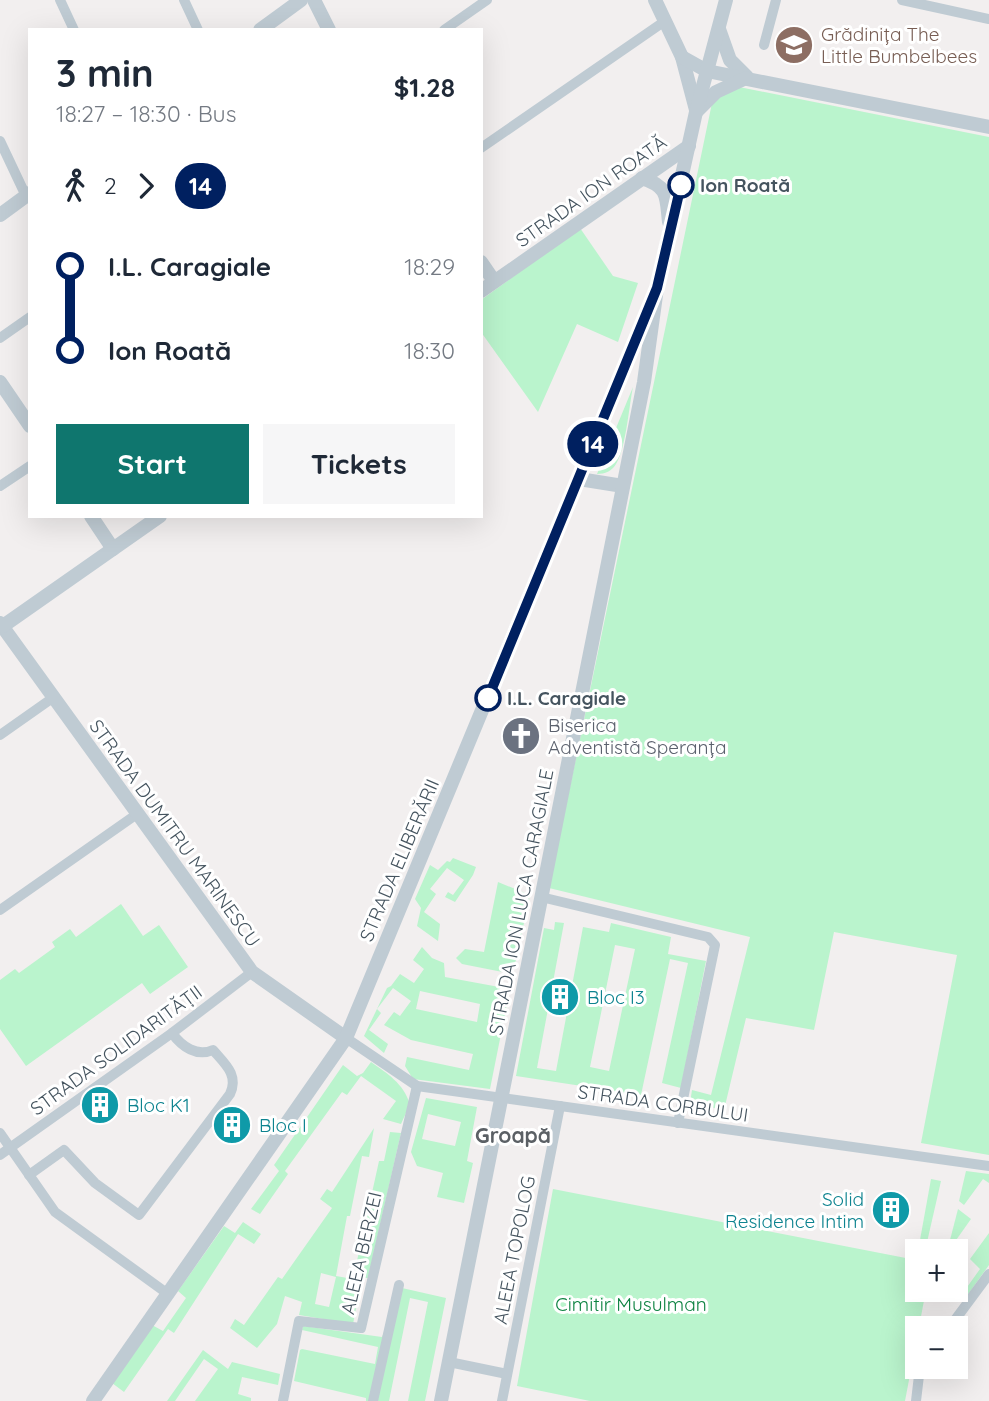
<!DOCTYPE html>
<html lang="en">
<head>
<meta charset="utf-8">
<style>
  :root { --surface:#fff; --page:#f6f6f7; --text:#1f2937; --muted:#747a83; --accent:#0f766e }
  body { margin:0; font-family:Quicksand,sans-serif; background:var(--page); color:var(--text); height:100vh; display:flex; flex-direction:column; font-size:26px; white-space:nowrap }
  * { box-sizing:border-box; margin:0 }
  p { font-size:23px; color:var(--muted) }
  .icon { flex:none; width:38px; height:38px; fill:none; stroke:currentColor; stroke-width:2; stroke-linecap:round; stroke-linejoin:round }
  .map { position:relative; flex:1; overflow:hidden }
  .side { position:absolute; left:28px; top:28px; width:455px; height:490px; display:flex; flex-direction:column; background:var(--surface); border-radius:0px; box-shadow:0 7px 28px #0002 }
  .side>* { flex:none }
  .badge { padding:0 14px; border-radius:23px; font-size:24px; line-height:46px }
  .buttons { position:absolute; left:905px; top:1239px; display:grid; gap:14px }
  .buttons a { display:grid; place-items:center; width:63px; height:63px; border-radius:0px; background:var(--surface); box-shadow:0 7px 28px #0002; font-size:35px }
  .map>.badge { position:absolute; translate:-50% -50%; box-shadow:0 0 0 4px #fff }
  .legs { display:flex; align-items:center; gap:10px; height:77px; padding:0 28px; font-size:23px }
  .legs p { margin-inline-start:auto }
  .head { display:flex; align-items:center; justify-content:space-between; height:119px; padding:0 28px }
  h1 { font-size:38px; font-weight:800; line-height:52px }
  .action { display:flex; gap:14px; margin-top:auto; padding:14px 28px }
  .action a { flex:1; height:80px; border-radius:0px; background:var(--accent); color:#fff; font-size:28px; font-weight:800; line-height:80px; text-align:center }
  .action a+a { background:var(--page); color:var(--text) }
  ul { padding:0 28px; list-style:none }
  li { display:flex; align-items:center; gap:24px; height:84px; font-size:26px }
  li i { display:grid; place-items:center; width:10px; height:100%; margin:0 9px; background:currentColor }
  li i::after { content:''; width:18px; height:18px; margin:-9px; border:5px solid; border-radius:50%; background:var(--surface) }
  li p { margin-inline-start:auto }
  li:first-child i { background:linear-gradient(#0000 50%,currentColor 0) }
  li:last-child i { background:linear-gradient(currentColor 50%,#0000 0) }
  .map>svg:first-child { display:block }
  .green { fill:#baf4cd; fill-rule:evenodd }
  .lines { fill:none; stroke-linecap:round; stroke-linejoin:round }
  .minor { stroke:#bfcbd3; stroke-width:10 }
  .tertiary { stroke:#bfcbd3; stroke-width:14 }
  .line-1-casing { stroke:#fff; stroke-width:16 }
  .line-1 { stroke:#002060; stroke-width:10 }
  .stop-1-dot { fill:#fff; stroke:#002060; stroke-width:3.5 }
  .labels { text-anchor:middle; stroke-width:6; stroke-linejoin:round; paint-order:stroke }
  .education-label { font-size:19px; fill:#785e54; stroke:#fff; text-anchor:start }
  .stop-label { font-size:19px; font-weight:bold; fill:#45545f; stroke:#fff; text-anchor:start }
  .street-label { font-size:19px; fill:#45545f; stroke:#fff }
  .worship-label { font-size:19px; fill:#5b616d; stroke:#fff; text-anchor:start }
  .culture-label { font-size:19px; fill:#0d838f; stroke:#fff; text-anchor:start }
  .park-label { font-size:19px; fill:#0e8342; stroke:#fff }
  .neighbourhood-label { font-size:21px; font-weight:bold; fill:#5b6065; stroke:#fff }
</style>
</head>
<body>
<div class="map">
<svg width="989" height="1401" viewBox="0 0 989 1401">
  <rect width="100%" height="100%" fill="#f2efef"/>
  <g class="green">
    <polygon points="739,87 989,137 989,1155 921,1143 957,955 834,932 814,1030 746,1018 724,1110 690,1103 692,1090 711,1095 750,937 549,888 712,103 718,96"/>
    <polygon points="580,228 613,276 638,283 618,342 577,324 538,412 481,332 481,300"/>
    <path d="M633,387C629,406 626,448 616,464C612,471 605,474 597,474Z"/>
    <polygon points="453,858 476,867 473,875 455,902 445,897 448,892 453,895 464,880 447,868 430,889 436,894 424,912 440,924 438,941 417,926 421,908 415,899 430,865 438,870 447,861 450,862"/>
    <polygon points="498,882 530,895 513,974 462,964 456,958 465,949 484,952"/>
    <polygon points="121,904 143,936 159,925 188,967 150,994 142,983 26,1066 0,1029 0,980 15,969 19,973 55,947 52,942 70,929 76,937"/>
    <path d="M555,922L564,923L537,1068L556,1071L583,927L609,932L611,923L671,937L668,954L706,961L681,1088L662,1083L688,963L670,959L641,1095L516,1076L544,928L554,930ZM615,945L635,949L609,1071L590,1067Z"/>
    <path d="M422,947L432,958L444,963L445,977L510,989L490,1089L413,1079L405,1066L407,1057L469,1070L473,1054L411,1040L384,1025L394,1012L400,1016L411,1001L393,988L377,1009L381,1013L369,1030L388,1044L384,1053L364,1036L387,988L391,986L400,974L414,983L424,969L413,960ZM420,991L480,1004L477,1022L416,1009Z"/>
    <path d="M371,1062C388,1074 403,1083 410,1104L401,1124L383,1119L396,1101L361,1076L347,1095L342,1092L285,1171L288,1174L260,1214L251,1209L279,1171L274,1165L343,1065L357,1076L363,1073Z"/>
    <path d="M426,1098L477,1107L467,1161L473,1163L464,1203L437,1197L443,1173L417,1166L411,1152ZM428,1114L461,1122L455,1146L422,1139Z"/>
    <path d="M374,1128L369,1157L362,1156L350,1216H347L336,1276L353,1279L379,1161H384L390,1132L401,1133L368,1278H362L353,1324L299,1315L302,1302L285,1296L277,1324L257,1348L230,1328L235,1319L244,1325L278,1277L282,1279L332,1208L320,1199L327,1189L332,1192ZM321,1273L336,1277L329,1307L315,1304Z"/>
    <polygon points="966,1171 989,1174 989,1183 983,1179 964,1205 959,1201"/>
    <polygon points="931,1179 941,1181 925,1251 918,1251"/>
    <polygon points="553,1189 916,1260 917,1255 917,1290 926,1290 905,1401 590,1401 517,1386"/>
    <polygon points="958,1209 971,1219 954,1243 950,1240"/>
    <polygon points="243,1222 261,1234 254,1244 238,1234 174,1333 168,1329 124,1392 112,1383 152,1325 163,1331 186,1298 178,1291 224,1226 235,1233"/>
    <polygon points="989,1233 989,1265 964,1300 960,1297 980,1269 970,1259"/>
    <polygon points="402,1288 446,1298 425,1401 408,1401 428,1302 410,1298 389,1401 366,1401 366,1398 294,1381 300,1350 302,1349 375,1364 378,1347 302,1330 303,1326 382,1337"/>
    <polygon points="203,1350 228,1369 232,1362 280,1374 278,1385 242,1377 238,1394 251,1398 251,1401 195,1401 218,1369 204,1359 175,1401 167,1401"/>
  </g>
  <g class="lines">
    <g class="minor">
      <polyline points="60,0 74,30"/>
      <polyline points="184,0 198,30"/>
      <polyline points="902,0 989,19"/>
      <polyline points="444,30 487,0"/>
      <polyline points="764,45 776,0"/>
      <polyline points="0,141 26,196"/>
      <polyline points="481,148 665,21"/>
      <polyline points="0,338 30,317"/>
      <polyline points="0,486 30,466"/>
      <polyline points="0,735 54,697"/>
      <polyline points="541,897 708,937 715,945 678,1123"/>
      <polyline points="0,910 137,814"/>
      <polyline points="346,1038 417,1086 989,1166"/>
      <polyline points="0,1133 55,1212 168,1294"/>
      <polyline points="0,1155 172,1033 252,972"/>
      <path d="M29,1175L64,1150L95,1183L139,1215L230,1094C239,1075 225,1064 213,1050C197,1057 182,1047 172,1033"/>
      <polyline points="949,1328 989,1274"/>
      <polyline points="449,1362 507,1374"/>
      <polyline points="283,1401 299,1321 361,1328 417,1086"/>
      <polyline points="373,1401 399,1285"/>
      <polyline points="502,1401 560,1106"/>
      <polyline points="916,1401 920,1367"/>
    </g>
    <g class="tertiary">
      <polyline points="314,0 329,30"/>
      <polyline points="655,0 682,57 696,110"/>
      <polyline points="719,29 730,60 747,77"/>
      <polyline points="260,30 301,0"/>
      <polyline points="682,57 707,71 989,127"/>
      <polyline points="697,111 716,92 746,78"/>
      <path d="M642,178C669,187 666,196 669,222"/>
      <polyline points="0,215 30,193"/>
      <polyline points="481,262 494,281"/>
      <polyline points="481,291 689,146"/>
      <polyline points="0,382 30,426"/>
      <polyline points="579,479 623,486"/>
      <polyline points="91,516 113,549"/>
      <polyline points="0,623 252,972 346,1038"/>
      <polyline points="3,626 160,516"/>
      <polyline points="93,1401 346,1038 651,303"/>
      <polyline points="441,1401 644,382 657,288 696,112 726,0"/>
    </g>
  </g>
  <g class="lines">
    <g class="line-1-casing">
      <polyline id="line-1" points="488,698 657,288 681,185"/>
    </g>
    <use href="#line-1" class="line-1"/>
  </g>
  <defs>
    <g id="school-disc" transform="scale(2.0125)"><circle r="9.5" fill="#8d6e63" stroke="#fff"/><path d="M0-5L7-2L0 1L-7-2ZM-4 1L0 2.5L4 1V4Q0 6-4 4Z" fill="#fff"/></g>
    <g id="church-disc" transform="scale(2.0125)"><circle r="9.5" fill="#6b7280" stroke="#fff"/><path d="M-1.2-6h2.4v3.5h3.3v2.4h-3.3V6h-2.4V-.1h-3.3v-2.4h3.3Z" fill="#fff"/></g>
    <g id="building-disc" transform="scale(2.0125)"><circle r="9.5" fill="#0f9aa8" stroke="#fff"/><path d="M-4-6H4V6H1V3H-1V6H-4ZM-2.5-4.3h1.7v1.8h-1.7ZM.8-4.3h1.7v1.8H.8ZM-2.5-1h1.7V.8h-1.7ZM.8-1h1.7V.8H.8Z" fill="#fff"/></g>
  </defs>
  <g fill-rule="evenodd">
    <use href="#school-disc" x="794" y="45"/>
    <use href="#church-disc" x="521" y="736"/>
    <use href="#building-disc" x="560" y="997"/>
    <use href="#building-disc" x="100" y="1105"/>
    <use href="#building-disc" x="232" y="1125"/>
    <use href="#building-disc" x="891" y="1210"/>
  </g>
  <g class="stop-1-dot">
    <circle cx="681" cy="185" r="12"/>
    <circle cx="488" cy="698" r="12"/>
  </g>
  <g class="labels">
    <g class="education-label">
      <text x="821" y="41">Grădinița The<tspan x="821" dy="22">Little Bumbelbees</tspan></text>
    </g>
    <g class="stop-label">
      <text x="700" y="192">Ion Roată</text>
      <text x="507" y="705">I.L. Caragiale</text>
    </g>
    <g class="street-label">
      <text transform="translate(591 191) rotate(-35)" y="7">STRADA ION ROATĂ</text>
      <text transform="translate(175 833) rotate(54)" y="7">STRADA DUMITRU MARINESCU</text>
      <text transform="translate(399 860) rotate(-67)" y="7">STRADA ELIBERĂRII</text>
      <text transform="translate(521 902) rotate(-79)" y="7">STRADA ION LUCA CARAGIALE</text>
      <text transform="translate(116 1050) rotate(-36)" y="7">STRADA SOLIDARITĂȚII</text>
      <text transform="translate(663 1103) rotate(8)" y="7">STRADA CORBULUI</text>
      <text transform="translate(514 1250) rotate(-79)" y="7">ALEEA TOPOLOG</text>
      <text transform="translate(361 1253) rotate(-77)" y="7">ALEEA BERZEI</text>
    </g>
    <g class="worship-label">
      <text x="548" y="732">Biserica<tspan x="548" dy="22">Adventistă Speranța</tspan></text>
    </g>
    <g class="culture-label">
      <text x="587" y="1004">Bloc I3</text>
      <text x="127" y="1112">Bloc K1</text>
      <text x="259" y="1132">Bloc I</text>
      <text x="864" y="1206" text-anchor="end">Solid<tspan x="864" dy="22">Residence Intim</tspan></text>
    </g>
    <g class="park-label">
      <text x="631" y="1311">Cimitir Musulman</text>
    </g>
    <g class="neighbourhood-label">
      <text x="513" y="1143">Groapă</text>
    </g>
  </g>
</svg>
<div class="buttons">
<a>+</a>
<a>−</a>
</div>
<b class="badge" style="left:593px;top:444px;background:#002060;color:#fff">14</b>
<section class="side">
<div class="head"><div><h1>3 min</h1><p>18:27 – 18:30 · Bus</p></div><b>$1.28</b></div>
<div class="legs"><svg class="icon" aria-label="walk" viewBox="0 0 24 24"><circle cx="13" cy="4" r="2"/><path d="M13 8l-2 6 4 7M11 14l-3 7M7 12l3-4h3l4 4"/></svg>2<svg class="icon" aria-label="forward" viewBox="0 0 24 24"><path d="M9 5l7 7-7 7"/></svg><b class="badge" style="background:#002060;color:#fff">14</b></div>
<ul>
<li><i style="color:#002060"></i><b>I.L. Caragiale</b><p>18:29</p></li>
<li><i style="color:#002060"></i><b>Ion Roată</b><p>18:30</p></li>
</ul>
<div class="action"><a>Start</a><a>Tickets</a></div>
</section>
</div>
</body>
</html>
